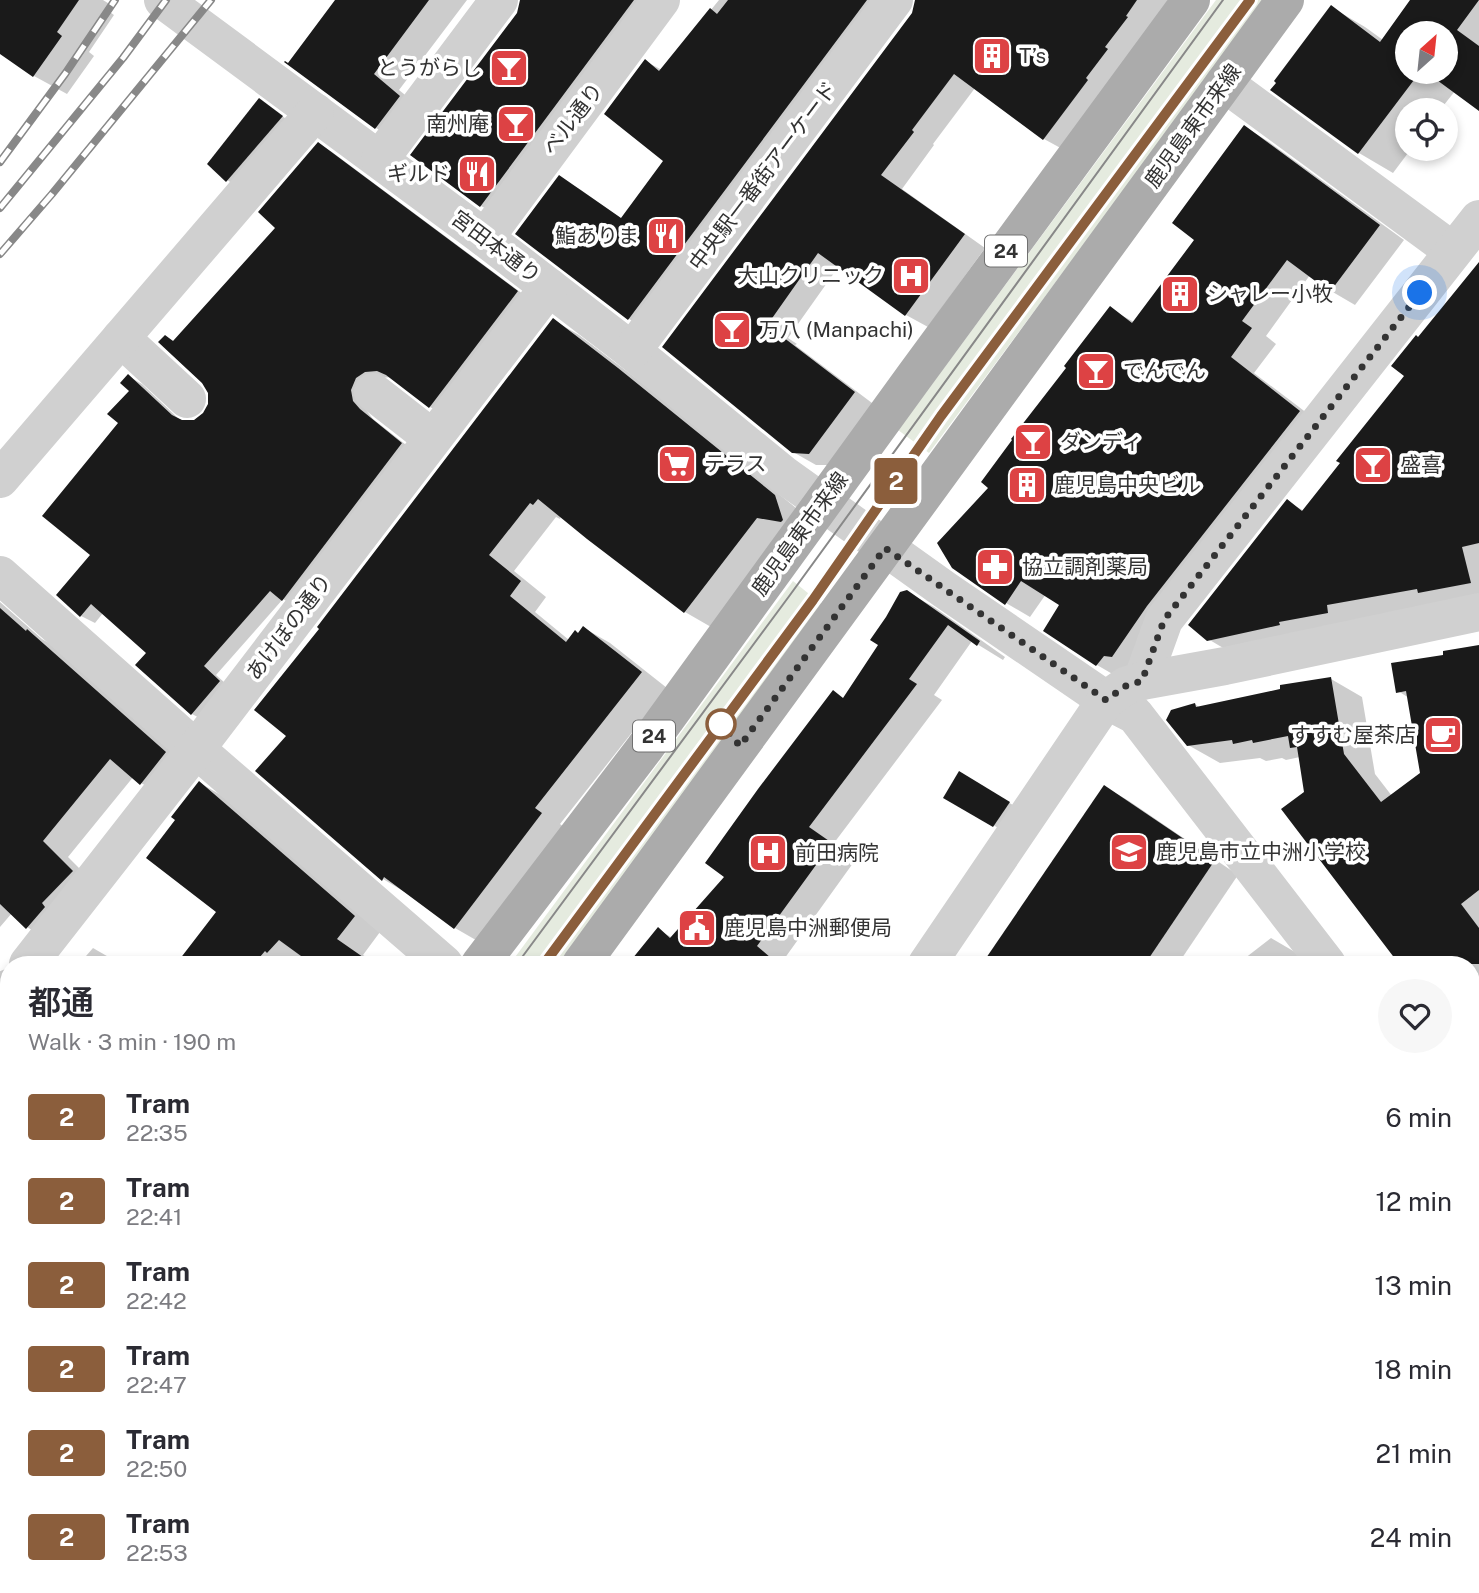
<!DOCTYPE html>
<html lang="en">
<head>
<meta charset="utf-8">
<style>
  :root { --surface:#fff; --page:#f7f7f7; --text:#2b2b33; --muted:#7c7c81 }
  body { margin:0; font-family:"Public Sans","Noto Sans JP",sans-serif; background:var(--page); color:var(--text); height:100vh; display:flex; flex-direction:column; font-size:26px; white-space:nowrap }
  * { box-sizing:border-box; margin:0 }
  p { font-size:23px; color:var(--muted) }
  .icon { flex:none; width:38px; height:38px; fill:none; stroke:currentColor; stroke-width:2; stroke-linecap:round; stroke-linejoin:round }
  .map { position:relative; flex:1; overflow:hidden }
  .details { position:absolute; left:0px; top:956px; width:1480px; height:639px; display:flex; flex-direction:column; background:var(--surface); border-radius:28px 28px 0 0; box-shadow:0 4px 10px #0003 }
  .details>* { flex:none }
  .badge { padding:0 14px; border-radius:5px; font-size:24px; line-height:46px }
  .needle { width:46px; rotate:27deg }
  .controls { position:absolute; left:1395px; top:21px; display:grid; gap:14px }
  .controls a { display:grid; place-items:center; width:63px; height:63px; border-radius:50%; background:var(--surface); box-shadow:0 4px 10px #0003; font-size:35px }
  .you { position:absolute; width:35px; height:35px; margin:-18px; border:5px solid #fff; border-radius:50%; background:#1a73e8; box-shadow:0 0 0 10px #1a73e833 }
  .map>.badge { position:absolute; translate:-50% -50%; box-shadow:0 0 0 4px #fff }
  .round { display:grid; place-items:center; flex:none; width:74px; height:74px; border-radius:37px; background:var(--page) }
  .headline { display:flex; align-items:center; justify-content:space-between; height:119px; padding:0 28px }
  h1 { font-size:33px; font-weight:600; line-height:52px }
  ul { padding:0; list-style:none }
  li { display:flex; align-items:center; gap:21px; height:84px; padding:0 28px }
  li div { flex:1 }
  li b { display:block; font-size:26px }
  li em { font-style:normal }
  li .badge { min-width:77px; font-weight:700; text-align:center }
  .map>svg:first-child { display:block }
  .green { fill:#e5ebdf }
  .shadow { fill:#0003; fill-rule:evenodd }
  .building { fill:#1a1a1a }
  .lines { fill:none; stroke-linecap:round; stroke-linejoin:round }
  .minor { stroke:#d0d0d0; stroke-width:38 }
  .major { stroke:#ababab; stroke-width:38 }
  .tram { stroke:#888; stroke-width:2 }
  .rail-casing { stroke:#888; stroke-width:8 }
  .rail { stroke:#fff; stroke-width:5; stroke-dasharray:16; stroke-linecap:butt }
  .line-casing { stroke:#fff; stroke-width:16 }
  .line { stroke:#8b5e3c; stroke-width:10 }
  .walk { stroke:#333; stroke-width:7; stroke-dasharray:0 12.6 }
  .stop-dot { fill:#fff; stroke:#8b5e3c; stroke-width:3.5 }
  .labels { text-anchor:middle; stroke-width:7; stroke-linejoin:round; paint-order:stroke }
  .shield { fill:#fff; stroke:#707070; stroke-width:2 }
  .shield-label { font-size:19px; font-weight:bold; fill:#333 }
  .poi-label { font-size:21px; fill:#333; stroke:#fff; text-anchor:start }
  .street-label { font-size:21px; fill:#333; stroke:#fff }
</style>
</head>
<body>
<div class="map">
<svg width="1479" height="1593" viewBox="0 0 1479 1593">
  <rect width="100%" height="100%" fill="#fff"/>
  <g class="green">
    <polygon points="1216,0 1265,0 929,453 898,430"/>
    <polygon points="793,581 824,606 558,964 510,964"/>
    <polygon points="58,1586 106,1586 100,1593 53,1593"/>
    <polygon points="250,1586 351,1586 358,1593 257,1593"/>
    <polygon points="890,1586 1160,1586 1153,1593 897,1593"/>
  </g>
  <g class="shadow">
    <polygon points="0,0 103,0 111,5 107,10 114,15 89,52 94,56 67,94 34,76 0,52"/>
    <polygon points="338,0 467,0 399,90 426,112 402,143 376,128"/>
    <polygon points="522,0 665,0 503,218 481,206 412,155 518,14"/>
    <polygon points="719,0 898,0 650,331 629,319 559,177 581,190 622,219 665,161 645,61 662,70"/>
    <polygon points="917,0 1168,0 1066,151 1044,139 975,88 933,144 934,145 902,189 985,248 928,327 906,315 839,266 788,338 797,344 795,345 876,406 831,465 816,465 793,452 664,347 913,14"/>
    <path d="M1413,0H1479V109L1455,91L1440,110H1407V149H1411L1393,173L1359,153L1273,90L1331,7L1365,27L1383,40ZM1407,33H1446V72H1407Z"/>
    <polygon points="267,105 289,121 235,185 227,180"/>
    <polygon points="1245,127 1269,142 1404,240 1355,305 1331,291 1310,275 1266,336 1276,344 1254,373 1324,426 1121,679 1097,665 1061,604 1046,594 1030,617 1006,603 991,488 1110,309 1134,322 1197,239"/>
    <polygon points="319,144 332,152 531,300 443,414 430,407 392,377 380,378 366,410 373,419 415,452 296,607 283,599 216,675 233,690 205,721 192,714 148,653 103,613 95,623 81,616 58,595 93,555 131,391 128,376 142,384 182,422 195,421 205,414 210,405 210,393 166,337 175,342 277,228"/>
    <polygon points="1479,291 1479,601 1235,655 1208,639 1287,501 1304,511 1406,376 1419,339"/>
    <polygon points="553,320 579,335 645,385 801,512 711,627 685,612 561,516 560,519 556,517 514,571 546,597 535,612 569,640 579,635 584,628 610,643 667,688 560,824 566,829 481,943 455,928 408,894 383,879 289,736 322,629"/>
    <polygon points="907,592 934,607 1005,657 1003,660 972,641 934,695 942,700 834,843 856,859 782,962 785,964 633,964 631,963 658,930 673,938 727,877 833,692 844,699 881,645"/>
    <polygon points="0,602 42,639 54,646 191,768 168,798 141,783 134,776 68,857 98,887 53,943 27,927 12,913 0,927"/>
    <polygon points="1479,646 1479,1046 1472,1041 1472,964 1401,964 1283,810 1306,792 1300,757 1286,760 1282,758 1266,761 1260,758 1220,763 1188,745 1195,704 1200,708 1331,679 1362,697 1375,774 1392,796 1422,774 1409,698 1398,691 1445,656"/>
    <polygon points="960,774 1025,812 1010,835 946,797"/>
    <polygon points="200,783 226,798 380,932 363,955 376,964 314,964 304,956 297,964 178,964 218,912 177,820"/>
    <polygon points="1105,787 1129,801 1238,875 1178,964 1001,964 990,956"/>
    <polygon points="1271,938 1295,952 1305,964 1241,964 1240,962"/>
    <polygon points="93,948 119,963 120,964 79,964"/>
    <polygon points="0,990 5,1021 9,1021 9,1144 0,1137"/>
    <polygon points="1479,1075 1479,1088 1473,1079"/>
    <polygon points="0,1397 9,1403 9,1586 59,1586 54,1593 0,1593"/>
    <polygon points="1472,1474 1479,1481 1479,1593 1414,1593 1421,1586 1472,1586"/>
    <polygon points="460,1586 532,1586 525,1593 466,1593"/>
    <polygon points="703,1586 789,1586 796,1593 710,1593"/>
    <polygon points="1254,1586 1353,1586 1361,1593 1248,1593"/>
  </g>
  <g class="building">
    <polygon points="0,0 79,0 57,32 62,36 33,77 0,54"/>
    <polygon points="335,0 429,0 374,74 400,96 375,129 284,62 285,61 288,63"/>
    <polygon points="520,0 634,0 480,207 410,155 517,13"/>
    <polygon points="728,0 867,0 628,320 515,234 559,175 621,218 663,161 604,114 645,59 659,71 710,8 717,14"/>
    <polygon points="915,0 1137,0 1126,16 1128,17 1105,47 1108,49 1086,78 1088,80 1043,140 954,74 912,130 914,132 881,175 965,234 905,316 818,253 768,324 776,330 775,331 855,392 809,454 792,453 662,347 912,13"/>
    <polygon points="1410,0 1479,0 1457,30 1479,46 1479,111 1426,72 1446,72 1446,33 1407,33 1407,72 1420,72 1358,154 1270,90 1276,83 1274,81 1331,5 1380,42"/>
    <polygon points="259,98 283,116 226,182 207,164"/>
    <polygon points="1244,125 1380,225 1330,292 1287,260 1242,321 1252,328 1231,357 1300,411 1147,606 1112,657 1104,656 1096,666 1043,631 1059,605 1021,581 1005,605 952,568 937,543 988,488 981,482 1012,440 1011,439 1066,368 1064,366 1110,306 1132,323 1194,240 1172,223"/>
    <polygon points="318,142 518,291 429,408 386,375 377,371 365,372 356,378 351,390 353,401 360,409 402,443 282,601 270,591 204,666 220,681 191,715 135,665 146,653 91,604 80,617 56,595 90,555 42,516 118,423 107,414 129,391 120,383 128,374 172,415 182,420 194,420 203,413 208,404 208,393 202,383 158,342 165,335 173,341 275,228 258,212"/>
    <polygon points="1479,262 1479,543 1462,547 1471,583 1418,593 1417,589 1327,605 1328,613 1279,622 1280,625 1207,641 1188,625 1287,499 1302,511 1340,463 1336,461 1404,376 1391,366 1416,335 1418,337"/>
    <polygon points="553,318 618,368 775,495 783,520 781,522 757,518 684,613 587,539 538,499 533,505 530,503 489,555 521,581 510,596 566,642 575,630 578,633 583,626 642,672 535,808 542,813 454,929 384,877 382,881 255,771 286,736 254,710 319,629 317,627"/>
    <polygon points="907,590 980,641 977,646 948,625 909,679 917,684 809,827 832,843 757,946 778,964 628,964 658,927 670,938 724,877 705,863 758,789 833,690 843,698 878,645 870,640 886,617 900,592"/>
    <polygon points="0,608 26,631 27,629 166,752 140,785 110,759 43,841 73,871 42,903 45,907 26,929 0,904"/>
    <polygon points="1479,645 1479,890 1461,904 1479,928 1479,964 1399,964 1281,809 1304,792 1297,747 1290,748 1288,736 1253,743 1252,740 1233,744 1232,740 1187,746 1166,720 1171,710 1195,703 1196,707 1280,689 1280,685 1331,677 1344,754 1381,802 1420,773 1406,691 1396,693 1391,663 1443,655 1443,651"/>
    <polygon points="959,771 1010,802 993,827 943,798"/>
    <polygon points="199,781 355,916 337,939 373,964 312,964 279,940 267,953 265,951 254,964 176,964 216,912 146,858 175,820 171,817"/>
    <polygon points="1104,785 1215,860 1145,964 982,964"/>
  </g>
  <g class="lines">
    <g class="minor">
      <polyline points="163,0 485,238 632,351 784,475 945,590 1106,700 1135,715 1327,964"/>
      <polyline points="1224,83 1453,251"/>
      <polyline points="380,159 499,0"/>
      <polyline points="485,238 661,0"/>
      <polyline points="121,338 187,399"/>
      <polyline points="632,351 894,0"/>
      <polyline points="373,392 432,438"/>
      <polyline points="0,479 315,112"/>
      <polyline points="0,575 196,749 444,964"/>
      <polyline points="1142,681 1164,620 1479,219"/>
      <polyline points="28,964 196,749 549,287"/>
      <polyline points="927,964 1106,700 1127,685 1142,681 1225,666 1479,612"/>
      <polyline points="0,999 9,988"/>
      <polyline points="1472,1153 1479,1162"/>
      <polyline points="0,1171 9,1177"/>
      <polyline points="1472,1319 1479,1311"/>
      <polyline points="0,1385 9,1392"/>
      <polyline points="1472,1437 1479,1444"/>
      <polyline points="236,1586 243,1593"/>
      <polyline points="398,1586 405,1593"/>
      <polyline points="820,1586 827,1593"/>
      <polyline points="26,1593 31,1586"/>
      <polyline points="125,1593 130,1586"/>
      <polyline points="499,1593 504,1586"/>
      <polyline points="1219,1593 1226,1586"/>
    </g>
    <g class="major">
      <polyline points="480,964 644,749 914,377 1191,0"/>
      <polyline points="581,964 1285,0"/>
      <polyline points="0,1292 9,1299"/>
    </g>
    <g class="tram">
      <polyline points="517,964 790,595 1223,0"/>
      <polyline points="544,964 813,600 941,416 1250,0"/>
      <polyline points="61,1593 66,1586"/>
      <polyline points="87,1593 92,1586"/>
    </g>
    <g class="rail-casing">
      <g id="rail">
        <polyline points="0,162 65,74 115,0"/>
        <polyline points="0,208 123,58 166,0"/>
        <polyline points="0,254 52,194 211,0"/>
      </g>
    </g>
    <use href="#rail" class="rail"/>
  </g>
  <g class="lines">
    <g class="line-casing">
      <polyline id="line" points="544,964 813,600 941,416 1250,0"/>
    </g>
    <use href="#line" class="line"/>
    <polyline class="walk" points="721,724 740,746 885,548 1106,700 1127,685 1142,681 1164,620 1420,293"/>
  </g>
  <defs>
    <g id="building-square" transform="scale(2.0125)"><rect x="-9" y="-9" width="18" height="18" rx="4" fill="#dd4244" stroke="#fff"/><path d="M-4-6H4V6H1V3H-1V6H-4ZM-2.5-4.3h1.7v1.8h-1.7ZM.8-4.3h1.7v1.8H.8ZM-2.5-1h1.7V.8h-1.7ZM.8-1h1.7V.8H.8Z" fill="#fff"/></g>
    <g id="bar-square" transform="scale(2.0125)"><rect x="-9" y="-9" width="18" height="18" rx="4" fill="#dd4244" stroke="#fff"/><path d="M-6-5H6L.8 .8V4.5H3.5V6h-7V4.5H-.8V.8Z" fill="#fff"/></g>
    <g id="restaurant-square" transform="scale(2.0125)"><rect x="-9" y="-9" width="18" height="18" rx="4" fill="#dd4244" stroke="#fff"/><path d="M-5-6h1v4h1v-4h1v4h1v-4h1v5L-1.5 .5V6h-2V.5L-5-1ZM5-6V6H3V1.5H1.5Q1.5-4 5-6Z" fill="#fff"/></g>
    <g id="hospital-square" transform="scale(2.0125)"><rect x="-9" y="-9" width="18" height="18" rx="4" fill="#dd4244" stroke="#fff"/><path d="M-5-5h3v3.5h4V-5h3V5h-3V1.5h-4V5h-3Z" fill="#fff"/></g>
    <g id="supermarket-square" transform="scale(2.0125)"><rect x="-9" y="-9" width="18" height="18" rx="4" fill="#dd4244" stroke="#fff"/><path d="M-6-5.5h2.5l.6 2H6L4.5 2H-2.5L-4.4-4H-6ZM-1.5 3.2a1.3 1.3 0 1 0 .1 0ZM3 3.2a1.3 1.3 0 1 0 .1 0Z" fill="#fff"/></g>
    <g id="pharmacy-square" transform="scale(2.0125)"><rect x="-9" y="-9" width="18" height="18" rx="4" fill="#dd4244" stroke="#fff"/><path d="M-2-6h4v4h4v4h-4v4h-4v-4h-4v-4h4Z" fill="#fff"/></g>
    <g id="cafe-square" transform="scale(2.0125)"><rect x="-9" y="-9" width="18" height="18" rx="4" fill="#dd4244" stroke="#fff"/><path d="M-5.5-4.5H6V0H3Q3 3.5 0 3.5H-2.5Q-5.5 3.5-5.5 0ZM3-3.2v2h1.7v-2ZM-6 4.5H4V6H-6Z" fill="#fff"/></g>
    <g id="school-square" transform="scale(2.0125)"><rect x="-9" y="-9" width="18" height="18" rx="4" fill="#dd4244" stroke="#fff"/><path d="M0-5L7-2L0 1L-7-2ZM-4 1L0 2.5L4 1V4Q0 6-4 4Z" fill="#fff"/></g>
    <g id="civic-square" transform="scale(2.0125)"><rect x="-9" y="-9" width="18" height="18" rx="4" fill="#dd4244" stroke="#fff"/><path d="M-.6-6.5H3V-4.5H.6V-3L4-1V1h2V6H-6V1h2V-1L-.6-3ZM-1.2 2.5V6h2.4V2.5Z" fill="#fff"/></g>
  </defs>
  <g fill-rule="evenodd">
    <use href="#building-square" x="992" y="56"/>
    <use href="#bar-square" x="509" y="68"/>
    <use href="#bar-square" x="516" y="124"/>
    <use href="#restaurant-square" x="477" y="174"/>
    <use href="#restaurant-square" x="666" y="236"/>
    <use href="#hospital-square" x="911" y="276"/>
    <use href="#building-square" x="1180" y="294"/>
    <use href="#bar-square" x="732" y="330"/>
    <use href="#bar-square" x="1096" y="371"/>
    <use href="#bar-square" x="1033" y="442"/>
    <use href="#supermarket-square" x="677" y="464"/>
    <use href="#bar-square" x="1373" y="465"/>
    <use href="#building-square" x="1027" y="485"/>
    <use href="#pharmacy-square" x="995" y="567"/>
    <use href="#cafe-square" x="1443" y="735"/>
    <use href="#school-square" x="1129" y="852"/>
    <use href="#hospital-square" x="768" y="853"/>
    <use href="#civic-square" x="697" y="928"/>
  </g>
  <circle class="stop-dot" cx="721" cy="724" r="14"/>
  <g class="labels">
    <g class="shield">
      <rect x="985" y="235.5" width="42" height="31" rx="5"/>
      <rect x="633" y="720.5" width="42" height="31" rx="5"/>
    </g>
    <g class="shield-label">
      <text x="1006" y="258">24</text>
      <text x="654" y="743">24</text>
    </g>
    <g class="poi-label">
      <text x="1019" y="63">T’s</text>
      <text x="482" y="75" text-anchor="end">とうがらし</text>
      <text x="489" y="131" text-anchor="end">南州庵</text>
      <text x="450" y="181" text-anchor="end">ギルド</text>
      <text x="639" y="243" text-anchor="end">鮨ありま</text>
      <text x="884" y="283" text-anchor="end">大山クリニック</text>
      <text x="1207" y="301">シャレー小牧</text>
      <text x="759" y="337">万八 (Manpachi)</text>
      <text x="1123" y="378">でんでん</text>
      <text x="1060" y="449">ダンディ</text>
      <text x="704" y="471">テラス</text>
      <text x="1400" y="472">盛喜</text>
      <text x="1054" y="492">鹿児島中央ビル</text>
      <text x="1022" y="574">協立調剤薬局</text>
      <text x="1416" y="742" text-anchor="end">すすむ屋茶店</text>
      <text x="1156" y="859">鹿児島市立中洲小学校</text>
      <text x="795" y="860">前田病院</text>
      <text x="724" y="935">鹿児島中洲郵便局</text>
    </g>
    <g class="street-label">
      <text transform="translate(573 119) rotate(-53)" y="7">ベル通り</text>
      <text transform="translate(1193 126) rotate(-54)" y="7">鹿児島東市来線</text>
      <text transform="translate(763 176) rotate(-53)" y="7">中央駅一番街アーケード</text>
      <text transform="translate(496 247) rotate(37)" y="7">宮田本通り</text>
      <text transform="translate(800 534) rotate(-54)" y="7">鹿児島東市来線</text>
      <text transform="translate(289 627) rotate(-53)" y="7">あけぼの通り</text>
    </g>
  </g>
</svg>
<div class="controls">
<a><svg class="needle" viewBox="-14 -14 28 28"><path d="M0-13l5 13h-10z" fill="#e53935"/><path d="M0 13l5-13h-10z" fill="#7c7c81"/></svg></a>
<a><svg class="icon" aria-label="locate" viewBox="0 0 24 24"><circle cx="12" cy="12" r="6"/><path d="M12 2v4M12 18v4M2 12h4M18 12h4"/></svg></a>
</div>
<div class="you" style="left:1420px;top:293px"></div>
<b class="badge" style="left:896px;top:481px;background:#8b5e3c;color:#fff">2</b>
<section class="details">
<div class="headline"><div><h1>都通</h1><p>Walk · 3 min · 190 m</p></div><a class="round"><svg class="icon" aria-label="heart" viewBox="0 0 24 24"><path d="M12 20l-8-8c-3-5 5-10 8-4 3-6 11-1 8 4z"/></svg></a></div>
<ul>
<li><span class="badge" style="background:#8b5e3c;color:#fff">2</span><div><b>Tram</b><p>22:35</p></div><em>6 min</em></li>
<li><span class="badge" style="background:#8b5e3c;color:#fff">2</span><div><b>Tram</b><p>22:41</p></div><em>12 min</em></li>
<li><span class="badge" style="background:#8b5e3c;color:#fff">2</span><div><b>Tram</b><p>22:42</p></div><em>13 min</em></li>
<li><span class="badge" style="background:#8b5e3c;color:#fff">2</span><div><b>Tram</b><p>22:47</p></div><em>18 min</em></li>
<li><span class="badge" style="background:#8b5e3c;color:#fff">2</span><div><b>Tram</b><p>22:50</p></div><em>21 min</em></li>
<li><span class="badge" style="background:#8b5e3c;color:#fff">2</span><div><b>Tram</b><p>22:53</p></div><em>24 min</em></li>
</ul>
</section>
</div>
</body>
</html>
